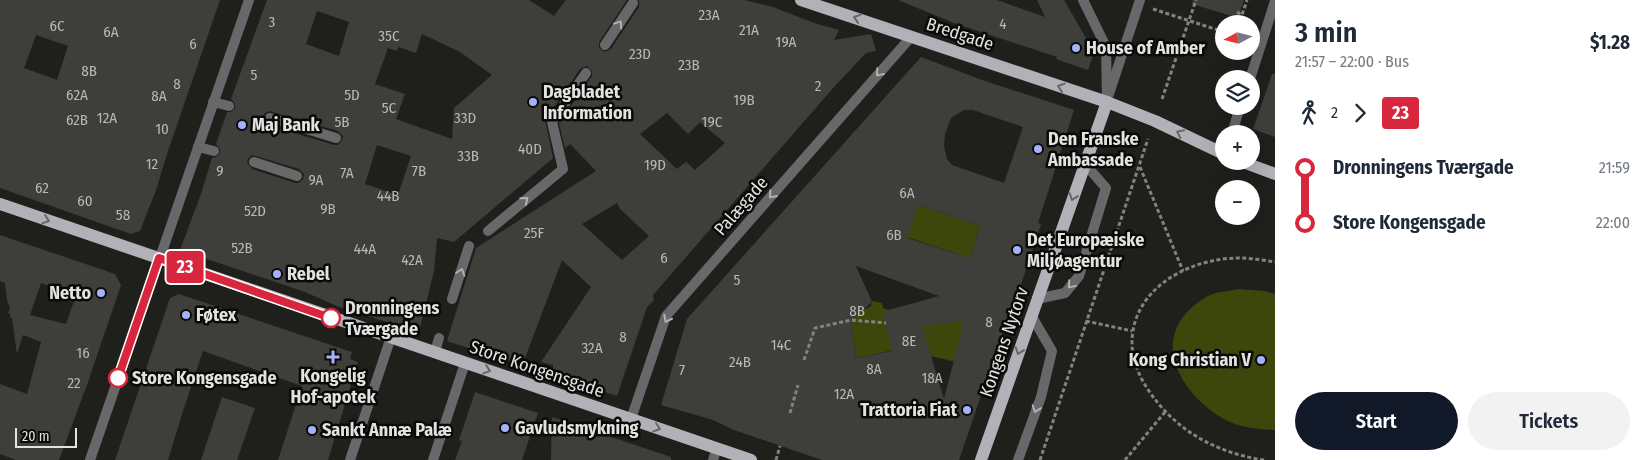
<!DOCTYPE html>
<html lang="en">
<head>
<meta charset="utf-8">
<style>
  :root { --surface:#fff; --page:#f2f2f3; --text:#1f2937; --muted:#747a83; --accent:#111827 }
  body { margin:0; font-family:"Fira Sans Condensed",sans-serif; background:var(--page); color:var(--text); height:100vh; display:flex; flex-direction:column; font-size:19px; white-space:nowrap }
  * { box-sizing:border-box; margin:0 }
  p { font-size:16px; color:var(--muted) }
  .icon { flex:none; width:28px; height:28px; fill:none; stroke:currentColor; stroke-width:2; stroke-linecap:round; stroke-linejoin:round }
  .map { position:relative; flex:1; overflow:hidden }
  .drawer { display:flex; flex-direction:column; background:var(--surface); width:375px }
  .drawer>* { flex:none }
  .badge { padding:0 10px; border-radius:4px; font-size:18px; line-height:32px }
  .needle { width:32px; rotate:263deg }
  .controls { position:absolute; left:1215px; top:15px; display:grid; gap:10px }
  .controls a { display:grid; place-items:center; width:45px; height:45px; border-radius:50%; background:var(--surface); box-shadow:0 5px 20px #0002; font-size:25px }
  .scale { position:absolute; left:15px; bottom:12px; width:62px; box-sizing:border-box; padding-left:5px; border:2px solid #e2e3e0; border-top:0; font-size:14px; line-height:18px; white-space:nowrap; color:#e2e3e0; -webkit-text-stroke:4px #090a08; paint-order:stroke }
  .map>.badge { position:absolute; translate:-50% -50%; box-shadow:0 0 0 2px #fff }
  .legs { display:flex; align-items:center; gap:8px; height:55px; padding:0 20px; font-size:16px }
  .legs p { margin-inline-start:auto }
  .head { display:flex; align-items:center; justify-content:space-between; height:85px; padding:0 20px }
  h1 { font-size:28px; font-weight:600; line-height:38px }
  .button { display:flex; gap:10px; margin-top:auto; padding:10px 20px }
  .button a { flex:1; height:58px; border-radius:30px; background:var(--accent); color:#fff; font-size:20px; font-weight:600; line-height:58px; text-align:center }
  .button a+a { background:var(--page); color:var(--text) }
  ul { padding:0 20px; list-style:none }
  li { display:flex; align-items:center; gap:18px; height:55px; font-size:19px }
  li i { display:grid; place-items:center; width:8px; height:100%; margin:0 6px; background:currentColor }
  li i::after { content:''; width:12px; height:12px; margin:-6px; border:4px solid; border-radius:50%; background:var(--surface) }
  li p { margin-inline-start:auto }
  li:first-child i { background:linear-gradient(#0000 50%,currentColor 0) }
  li:last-child i { background:linear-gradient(currentColor 50%,#0000 0) }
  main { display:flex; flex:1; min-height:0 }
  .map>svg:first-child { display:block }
  .green { fill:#3d470c }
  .building { fill:#3e3f3a; fill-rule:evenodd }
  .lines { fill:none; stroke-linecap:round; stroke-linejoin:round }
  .path { stroke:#828380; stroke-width:3; stroke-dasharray:4 2.5; stroke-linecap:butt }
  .lane { stroke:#68686b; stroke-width:10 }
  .street { stroke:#68686b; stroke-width:10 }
  .primary { stroke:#b1b2b7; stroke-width:12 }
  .oneway { stroke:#656668 }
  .oneway2 { stroke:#b1b2b1 }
  .line-1-casing { stroke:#fff; stroke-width:11 }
  .line-1 { stroke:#d7263d; stroke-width:8 }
  .poi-dot { fill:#a4b2fc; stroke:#090a08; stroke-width:2 }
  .stop-1-dot { fill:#fff; stroke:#d7263d; stroke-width:2.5 }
  .labels { text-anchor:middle; stroke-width:5; stroke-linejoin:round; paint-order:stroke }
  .number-label { font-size:15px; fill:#b9bab6 }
  .street-label { font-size:18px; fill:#e2e3e0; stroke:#090a08 }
  .poi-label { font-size:18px; font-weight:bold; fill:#e2e3e0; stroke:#090a08; text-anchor:start }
  .stop-label { font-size:18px; font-weight:bold; fill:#e2e3e0; stroke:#090a08; text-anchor:start }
</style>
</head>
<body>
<main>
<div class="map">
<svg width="1275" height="460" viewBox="0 0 1275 460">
  <rect width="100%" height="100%" fill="#1f201c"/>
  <g class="green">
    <polygon points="918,205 980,226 970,258 906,237"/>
    <path d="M1239,289L1264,291L1275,294V430C1260,429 1244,428 1230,422C1189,403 1149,348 1190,309C1197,303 1204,297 1213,294C1221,291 1231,291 1239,289Z"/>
    <polygon points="872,301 882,303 883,308 888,310 911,304 927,305 971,301 960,363 931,356 894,350 856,358 851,320 861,311 871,306"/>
  </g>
  <g class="building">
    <path d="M0,0H220L168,151L156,190L140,231L131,234L0,188ZM36,35L68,46L57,80L24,68Z"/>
    <path d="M267,0H529L554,16L566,0H627L599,42V48L605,52L611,49L639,7V0H744L773,7L814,23L839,30L834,40L871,34L876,51L866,53L834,87L653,295L654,300L647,307L617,396L553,376V365L541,362L591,287L562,260L522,366L447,341L476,248L596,171L570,144L565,148L559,123L592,76V71L587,66L580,69L545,120L553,158L454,242L437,238L434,271L419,332L339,307L305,292L180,250L201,194L212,158L216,157L220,153V149L216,144L227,112H231L235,108V104L231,99ZM317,11L349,22L339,56L306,44ZM422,34L460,52L492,75L454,108L452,139L396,119L405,94L375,84L388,48L397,51L398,47L416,53ZM269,111L338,131L343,136L342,140L338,145H334L268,125L265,122L263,116L265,113ZM667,113L688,134L700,122L725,143L695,170L686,162L677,169L640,134ZM377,145L411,156L398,195L365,184ZM252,155L299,169L304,174L303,179L299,183H295L252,169L247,163L248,159ZM617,203L620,209L649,236L622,260L582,224Z"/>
    <polygon points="898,0 997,0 1045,17 1037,0 1064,0 1094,52 1088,70 1056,59 1057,57 954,23"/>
    <polygon points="1193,0 1244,0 1238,18 1192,4"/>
    <path d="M921,57L982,80L1074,110L1038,223L1041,224L1016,300L1014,299L959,460H822L734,430L713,420L661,405L687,319ZM964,110H973L1023,127L1004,183L952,165L947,159L944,146L945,134L951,118ZM918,205L980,226L970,258L907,238ZM856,266L939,296L883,312L892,351L856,358L851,320L872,302ZM964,321L944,399L922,326Z"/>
    <polygon points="1272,74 1275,74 1275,137 1253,129"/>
    <path d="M0,235L115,274L121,285L88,382L59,460H16L0,454V384L27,394L41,342L23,335L17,354L12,318L10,317V314L8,313L10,308L7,300L5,283L0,281ZM41,283L76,295L66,324L30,315Z"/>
    <polygon points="179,294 352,352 350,359 358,362 328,460 278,460 302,386 203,351 184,408 168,460 115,460 170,298"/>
    <polygon points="475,392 538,413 522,460 455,460 462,441 459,440"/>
    <polygon points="222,397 255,408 237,460 201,460"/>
    <polygon points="552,417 671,457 671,460 551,460"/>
  </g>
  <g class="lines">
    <g class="path">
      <polyline points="1153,9 1224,32"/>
      <polyline points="1237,12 1242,15 1247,0"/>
      <polyline points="1162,99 1196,0"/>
      <polyline points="1140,167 1183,271"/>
      <polyline points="1086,321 1132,331"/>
      <polyline points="804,360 815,328 851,320 886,323"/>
      <polyline points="790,413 798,385"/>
      <polyline points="776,460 780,446"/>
      <polyline points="1040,460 1148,139"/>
      <polyline points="1125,460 1165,412"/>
      <path d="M1264,460C1216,453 1174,430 1147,388C1139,376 1133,361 1132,346C1130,290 1187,259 1237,258C1250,258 1263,260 1275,262"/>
    </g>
    <g class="lane">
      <polyline points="605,45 633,3"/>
      <polyline points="213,102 229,106"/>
      <polyline points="270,118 336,138"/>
      <polyline points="198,147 214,151"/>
      <polyline points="254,162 297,176"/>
      <polyline points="488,231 563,169 552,122 586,73"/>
      <polyline points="452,299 469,246"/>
      <polyline points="1037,299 1065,293 1079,276 1106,188 1085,164"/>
      <polyline points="435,352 439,338"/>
      <polyline points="713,460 717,448"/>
      <polyline points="1018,460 1041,397 1052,351 1031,315"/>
    </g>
    <g class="street">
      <polyline points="1083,0 1106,47 1107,102"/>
      <polyline points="1250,79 1275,1"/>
      <polyline points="1109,94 1140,0"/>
      <polyline points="1232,134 1240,106"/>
      <polyline points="631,419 666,316 911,37"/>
      <polyline points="90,460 249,0"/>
      <polyline points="350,460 391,337"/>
      <polyline points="433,460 465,363"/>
    </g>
    <g class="primary">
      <polyline points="801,0 1107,102 1155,121 1224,154"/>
      <polyline points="1240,161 1275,174"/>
      <polyline points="0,204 751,460"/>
      <polyline points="981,460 1107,102"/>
    </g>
  </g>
  <defs><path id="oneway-chevron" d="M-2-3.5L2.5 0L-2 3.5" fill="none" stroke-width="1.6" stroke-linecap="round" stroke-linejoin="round" transform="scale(1.25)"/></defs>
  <g class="oneway">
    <use href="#oneway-chevron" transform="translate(857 18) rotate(-162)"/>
    <use href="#oneway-chevron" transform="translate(1061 87) rotate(-162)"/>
    <use href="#oneway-chevron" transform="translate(1180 133) rotate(-154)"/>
    <use href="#oneway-chevron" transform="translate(1073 197) rotate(109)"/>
    <use href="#oneway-chevron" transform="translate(46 220) rotate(19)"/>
    <use href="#oneway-chevron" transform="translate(1019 351) rotate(109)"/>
    <use href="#oneway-chevron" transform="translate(487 370) rotate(19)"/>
    <use href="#oneway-chevron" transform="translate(657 428) rotate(19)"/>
  </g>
  <g class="oneway2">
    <use href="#oneway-chevron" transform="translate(619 24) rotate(-56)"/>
    <use href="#oneway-chevron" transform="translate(879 73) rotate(131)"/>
    <use href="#oneway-chevron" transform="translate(772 195) rotate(131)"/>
    <use href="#oneway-chevron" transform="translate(525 200) rotate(-39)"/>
    <use href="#oneway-chevron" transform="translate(461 272) rotate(-72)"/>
    <use href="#oneway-chevron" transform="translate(1071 285) rotate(130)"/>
    <use href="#oneway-chevron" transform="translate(667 319) rotate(117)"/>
    <use href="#oneway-chevron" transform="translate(1036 409) rotate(109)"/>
  </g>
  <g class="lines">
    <g class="line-1-casing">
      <polyline id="line-1" points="118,378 159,258 331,318"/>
    </g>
    <use href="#line-1" class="line-1"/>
  </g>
  <g class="poi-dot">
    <circle cx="1076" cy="48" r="5"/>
    <circle cx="533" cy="102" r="5"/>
    <circle cx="242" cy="125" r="5"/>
    <circle cx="1038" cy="149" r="5"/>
    <circle cx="1017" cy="250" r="5"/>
    <circle cx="277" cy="274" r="5"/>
    <circle cx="101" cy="293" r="5"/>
    <circle cx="186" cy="315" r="5"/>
    <path d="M330.5 349.5h5v5h5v5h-5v5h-5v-5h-5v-5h5z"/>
    <circle cx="1261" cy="360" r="5"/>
    <circle cx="967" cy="410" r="5"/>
    <circle cx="505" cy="428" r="5"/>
    <circle cx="312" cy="430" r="5"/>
  </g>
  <g class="stop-1-dot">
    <circle cx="331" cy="318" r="9"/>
    <circle cx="118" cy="378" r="9"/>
  </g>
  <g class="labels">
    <g class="number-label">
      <text x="709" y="20">23A</text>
      <text x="272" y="27">3</text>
      <text x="1003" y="29">4</text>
      <text x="57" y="31">6C</text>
      <text x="749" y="35">21A</text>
      <text x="111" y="37">6A</text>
      <text x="389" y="41">35C</text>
      <text x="786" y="47">19A</text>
      <text x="193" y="49">6</text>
      <text x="640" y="59">23D</text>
      <text x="689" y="70">23B</text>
      <text x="89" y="76">8B</text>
      <text x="254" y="80">5</text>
      <text x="177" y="89">8</text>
      <text x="818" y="91">2</text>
      <text x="77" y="100">62A</text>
      <text x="352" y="100">5D</text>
      <text x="159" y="101">8A</text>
      <text x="744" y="105">19B</text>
      <text x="389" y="113">5C</text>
      <text x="107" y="123">12A</text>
      <text x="465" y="123">33D</text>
      <text x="77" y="125">62B</text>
      <text x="342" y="127">5B</text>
      <text x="712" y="127">19C</text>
      <text x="162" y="134">10</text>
      <text x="530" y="154">40D</text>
      <text x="468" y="161">33B</text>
      <text x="152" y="169">12</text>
      <text x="655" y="170">19D</text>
      <text x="220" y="176">9</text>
      <text x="419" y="176">7B</text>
      <text x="347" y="178">7A</text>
      <text x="316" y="185">9A</text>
      <text x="42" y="193">62</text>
      <text x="907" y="198">6A</text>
      <text x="388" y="201">44B</text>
      <text x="85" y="206">60</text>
      <text x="328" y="214">9B</text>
      <text x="255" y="216">52D</text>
      <text x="123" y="220">58</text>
      <text x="534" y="238">25F</text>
      <text x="894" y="240">6B</text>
      <text x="242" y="253">52B</text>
      <text x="365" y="254">44A</text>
      <text x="664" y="263">6</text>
      <text x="412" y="265">42A</text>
      <text x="737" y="285">5</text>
      <text x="857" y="316">8B</text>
      <text x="989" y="327">8</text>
      <text x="623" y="342">8</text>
      <text x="909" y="346">8E</text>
      <text x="781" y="350">14C</text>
      <text x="592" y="353">32A</text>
      <text x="83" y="358">16</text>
      <text x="740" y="367">24B</text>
      <text x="874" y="374">8A</text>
      <text x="682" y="375">7</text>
      <text x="932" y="383">18A</text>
      <text x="74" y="388">22</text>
      <text x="844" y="399">12A</text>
    </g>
    <g class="street-label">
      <text transform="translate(960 34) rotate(18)" y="6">Bredgade</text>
      <text transform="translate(741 206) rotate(-49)" y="6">Palægade</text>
      <text transform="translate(1004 342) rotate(-71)" y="6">Kongens Nytorv</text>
      <text transform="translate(537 369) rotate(19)" y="6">Store Kongensgade</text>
    </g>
    <g class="poi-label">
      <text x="1086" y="54">House of Amber</text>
      <text x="543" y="98">Dagbladet<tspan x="543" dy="21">Information</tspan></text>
      <text x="252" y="131">Maj Bank</text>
      <text x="1048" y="145">Den Franske<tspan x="1048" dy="21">Ambassade</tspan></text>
      <text x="1027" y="246">Det Europæiske<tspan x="1027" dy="21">Miljøagentur</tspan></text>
      <text x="287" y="280">Rebel</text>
      <text x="91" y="299" text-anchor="end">Netto</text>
      <text x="196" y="321">Føtex</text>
      <text x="1251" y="366" text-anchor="end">Kong Christian V</text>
      <text x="333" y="382" text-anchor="middle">Kongelig<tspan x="333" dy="21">Hof-apotek</tspan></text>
      <text x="957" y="416" text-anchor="end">Trattoria Fiat</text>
      <text x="515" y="434">Gavludsmykning</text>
      <text x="322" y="436">Sankt Annæ Palæ</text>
    </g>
    <g class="stop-label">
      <text x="345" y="314">Dronningens<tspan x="345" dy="21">Tværgade</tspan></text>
      <text x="132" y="384">Store Kongensgade</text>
    </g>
  </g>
</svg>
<div class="controls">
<a><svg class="needle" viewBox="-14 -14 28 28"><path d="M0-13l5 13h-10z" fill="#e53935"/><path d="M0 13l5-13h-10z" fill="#747a83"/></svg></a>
<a><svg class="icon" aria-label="layers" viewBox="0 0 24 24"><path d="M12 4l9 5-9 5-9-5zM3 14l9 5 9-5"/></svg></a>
<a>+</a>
<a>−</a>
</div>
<div class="scale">20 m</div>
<b class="badge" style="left:185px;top:267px;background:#d7263d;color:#fff">23</b>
</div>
<section class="drawer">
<div class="head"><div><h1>3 min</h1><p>21:57 – 22:00 · Bus</p></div><b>$1.28</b></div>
<div class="legs"><svg class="icon" aria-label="walk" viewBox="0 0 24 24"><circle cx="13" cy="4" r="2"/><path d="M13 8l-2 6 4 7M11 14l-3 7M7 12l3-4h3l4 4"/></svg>2<svg class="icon" aria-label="forward" viewBox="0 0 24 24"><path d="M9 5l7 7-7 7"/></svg><b class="badge" style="background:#d7263d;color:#fff">23</b></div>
<ul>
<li><i style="color:#d7263d"></i><b>Dronningens Tværgade</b><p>21:59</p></li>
<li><i style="color:#d7263d"></i><b>Store Kongensgade</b><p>22:00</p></li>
</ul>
<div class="button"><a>Start</a><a>Tickets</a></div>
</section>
</main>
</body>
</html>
